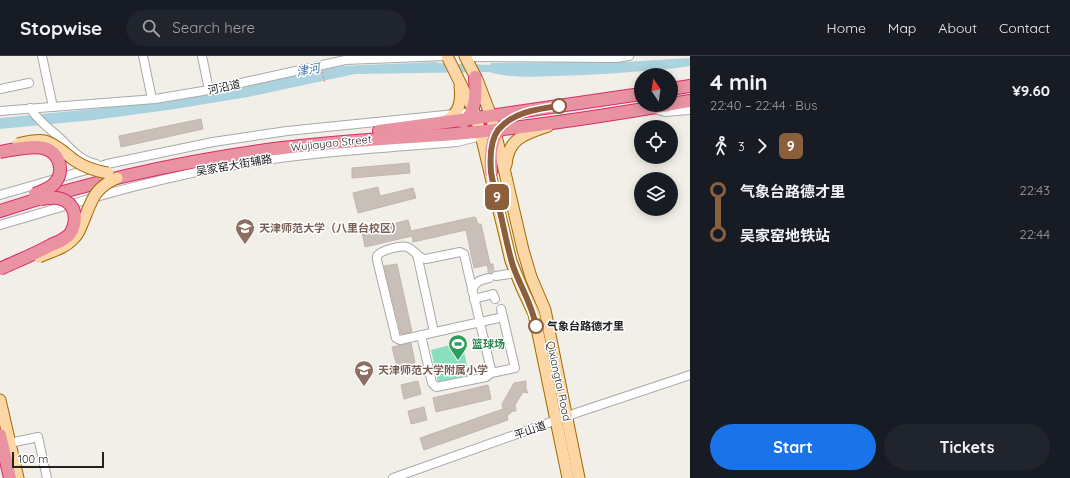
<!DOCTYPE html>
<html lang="en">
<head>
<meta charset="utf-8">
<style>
  :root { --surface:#171b24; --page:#20242c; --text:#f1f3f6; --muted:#9ea1a6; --line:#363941; --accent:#1a73e8 }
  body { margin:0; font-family:Quicksand,"Noto Sans SC",sans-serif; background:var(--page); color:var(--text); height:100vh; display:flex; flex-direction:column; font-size:15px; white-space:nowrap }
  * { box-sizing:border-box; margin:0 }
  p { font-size:13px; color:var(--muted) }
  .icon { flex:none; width:22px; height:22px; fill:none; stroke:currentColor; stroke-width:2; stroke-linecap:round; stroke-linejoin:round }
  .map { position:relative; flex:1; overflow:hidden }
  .drawer { display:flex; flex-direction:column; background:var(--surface); width:380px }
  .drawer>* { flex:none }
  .badge { padding:0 8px; border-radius:6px; font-size:14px; line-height:26px }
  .needle { width:26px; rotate:347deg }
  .tools { position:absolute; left:634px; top:12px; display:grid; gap:8px }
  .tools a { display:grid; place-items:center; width:44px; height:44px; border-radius:50%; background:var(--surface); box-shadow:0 2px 10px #0003; font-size:20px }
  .scale { position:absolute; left:12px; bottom:10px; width:92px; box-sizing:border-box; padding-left:4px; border:2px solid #222; border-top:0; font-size:11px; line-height:14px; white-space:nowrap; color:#222; -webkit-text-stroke:3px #fff; paint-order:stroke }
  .map>.badge { position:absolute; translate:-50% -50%; box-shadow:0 0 0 2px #fff }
  .legs { display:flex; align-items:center; gap:6px; height:44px; padding:0 20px; font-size:13px }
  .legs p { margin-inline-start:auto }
  .head { display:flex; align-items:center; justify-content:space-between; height:68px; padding:0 20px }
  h1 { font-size:22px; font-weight:700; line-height:30px }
  .primary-button { display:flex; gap:8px; margin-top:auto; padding:8px 20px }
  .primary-button a { flex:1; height:46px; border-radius:24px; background:var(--accent); color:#fff; font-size:16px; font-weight:700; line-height:46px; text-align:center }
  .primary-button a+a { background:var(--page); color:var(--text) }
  ul { padding:0 20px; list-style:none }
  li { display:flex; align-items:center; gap:14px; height:44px; font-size:15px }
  li i { display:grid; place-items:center; width:6px; height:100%; margin:0 5px; background:currentColor }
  li i::after { content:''; width:10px; height:10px; margin:-5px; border:3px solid; border-radius:50%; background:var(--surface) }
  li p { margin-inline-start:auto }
  li:first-child i { background:linear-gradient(#0000 50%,currentColor 0) }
  li:last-child i { background:linear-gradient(currentColor 50%,#0000 0) }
  header { display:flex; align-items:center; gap:24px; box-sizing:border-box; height:56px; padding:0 20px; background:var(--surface); border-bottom:1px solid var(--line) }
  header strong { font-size:19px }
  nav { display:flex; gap:22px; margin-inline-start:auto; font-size:14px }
  .search { width:280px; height:36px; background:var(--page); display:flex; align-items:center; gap:10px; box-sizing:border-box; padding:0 14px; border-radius:22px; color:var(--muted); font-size:15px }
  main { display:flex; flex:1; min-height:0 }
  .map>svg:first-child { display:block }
  .pitch { fill:#88e0be }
  .water { fill:#aad3df }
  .building { fill:#c7bfb8; stroke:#c4b6ab }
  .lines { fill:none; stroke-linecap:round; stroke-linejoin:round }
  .minor-tunnel { stroke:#c8c6c1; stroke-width:8; stroke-dasharray:8 4; stroke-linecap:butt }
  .minor-casing { stroke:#a9a9a9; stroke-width:10 }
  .major-casing { stroke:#a06b00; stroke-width:13 }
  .highway-casing { stroke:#dc2a67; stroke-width:14 }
  .path { stroke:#fa8072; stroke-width:1; stroke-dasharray:2 2; stroke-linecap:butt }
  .minor { stroke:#fff; stroke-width:8 }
  .major { stroke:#fcd6a4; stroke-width:11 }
  .highway { stroke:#e892a2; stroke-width:12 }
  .major-bridge-casing { stroke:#a06b00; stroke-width:13; stroke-linecap:butt }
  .highway-bridge-casing { stroke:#dc2a67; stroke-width:14; stroke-linecap:butt }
  .major-bridge { stroke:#fcd6a4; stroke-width:11 }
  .highway-bridge { stroke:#e892a2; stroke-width:12 }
  .line-1-casing { stroke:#fff; stroke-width:9 }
  .line-1 { stroke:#8b5e3c; stroke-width:6 }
  .stop-1-dot { fill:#fff; stroke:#8b5e3c; stroke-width:2 }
  .labels { text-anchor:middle; stroke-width:3; stroke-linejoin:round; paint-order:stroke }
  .street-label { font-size:11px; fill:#222; stroke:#fff }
  .education-label { font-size:11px; font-weight:bold; fill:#785e54; stroke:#fff; text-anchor:start }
  .stop-label { font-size:11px; font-weight:bold; fill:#222; stroke:#fff; text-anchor:start }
  .leisure-label { font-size:11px; font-weight:bold; fill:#27864d; stroke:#fff; text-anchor:start }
  .water-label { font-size:12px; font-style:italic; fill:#4a7aab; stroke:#fff }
</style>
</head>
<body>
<header>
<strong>Stopwise</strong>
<div class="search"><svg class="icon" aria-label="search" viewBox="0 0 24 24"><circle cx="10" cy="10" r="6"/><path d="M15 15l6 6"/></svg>Search here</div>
<nav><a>Home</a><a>Map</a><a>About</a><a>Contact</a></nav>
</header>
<main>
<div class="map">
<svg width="690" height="422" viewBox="0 0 690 422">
  <rect width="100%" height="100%" fill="#f2efe9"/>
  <polygon class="pitch" points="462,286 469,319 438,326 431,294"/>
  <path class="water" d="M690,2V10L677,12C636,16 594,19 553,20C532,21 509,22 489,16L355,18L248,41L175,53L94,64L0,73V62L94,53L173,44L202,39L342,10L435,6L439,7L490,9L491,7L624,6Z"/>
  <g class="building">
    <polygon points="201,63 203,73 121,91 119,80"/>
    <polygon points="409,107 410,117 352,122 352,112"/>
    <polygon points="378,131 380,140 413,132 416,142 358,157 353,137"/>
    <polygon points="474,161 476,162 478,168 481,168 490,208 493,208 494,215 491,217 489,217 487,209 474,212 466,174 413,186 412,180 365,191 362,176 408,164 411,175"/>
    <polygon points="397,208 412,276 401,278 384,210"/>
    <polygon points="411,287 415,307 397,311 392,291"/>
    <polygon points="418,325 421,338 404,343 401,329"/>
    <polygon points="526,325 526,333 528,337 523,336 515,349 516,355 513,355 507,360 508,364 424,394 420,382 503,353 502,348 514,327"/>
    <polygon points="488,329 491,343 436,356 433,342"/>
    <polygon points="424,351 427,364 411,368 408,355"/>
  </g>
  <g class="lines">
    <polyline class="minor-tunnel" points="488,218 495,216"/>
    <g class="minor-casing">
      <g id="minor">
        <polyline points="42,0 53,51"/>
        <polyline points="143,0 152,43"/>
        <polyline points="202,0 209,34"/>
        <polyline points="466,1 616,2 629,0"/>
        <polyline points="0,33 29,27"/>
        <path d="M30,52C38,64 48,72 59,81C70,92 80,105 96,108"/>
        <polyline points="655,53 665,56 690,54"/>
        <polyline points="0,55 155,43 209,34 345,4 446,0"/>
        <polyline points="0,139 107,108 213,86 287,75 475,56"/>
        <path d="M0,169C79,146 158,121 240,108C312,96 385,92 457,86L485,79"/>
        <polyline points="417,198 434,276"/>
        <polyline points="496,220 516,217"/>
        <path d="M472,234C476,225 480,224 489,222"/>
        <polyline points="474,243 493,238 495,243"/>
        <path d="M421,279L432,327L436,331L486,321L491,317V314C482,276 473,237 464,198L460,196L426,203C418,203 415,194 407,191C401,189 381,194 377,200V204L396,282L400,284L503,261"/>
        <polyline points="491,317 515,312 501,253"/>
        <polyline points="10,387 38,381 47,422"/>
        <polyline points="393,422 579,356 690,319"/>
      </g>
    </g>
    <g class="major-casing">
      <g id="major">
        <polyline points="447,0 473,53 480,75 511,205 522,232 534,258 568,422"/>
        <polyline points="465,0 478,26 491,60 502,104 523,194 531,221 545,254 579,422"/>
        <path d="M442,66C459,61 462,45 460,30"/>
        <path d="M506,109C508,82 525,78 548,70"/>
        <polyline points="0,344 18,422"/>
      </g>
    </g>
    <g class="highway-casing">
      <g id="highway">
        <polyline points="671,33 690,30"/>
        <polyline points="671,48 690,45"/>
        <path d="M463,66C477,57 476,35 475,21"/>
        <polyline points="379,75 476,62 641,38"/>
        <path d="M491,116C490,99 490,81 504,69"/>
        <path d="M0,155C92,125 186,104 282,92C340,85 397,82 455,78C526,72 597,61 668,49"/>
        <polyline points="0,379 10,422"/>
      </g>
    </g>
    <polyline class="path" points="322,16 325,27"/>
    <use href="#minor" class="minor"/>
    <use href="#major" class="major"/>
    <use href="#highway" class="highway"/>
    <g class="major-bridge-casing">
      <g id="major-bridge">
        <path d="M18,88C26,86 36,83 45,85C56,88 65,97 74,104C84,111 95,115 108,117"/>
        <path d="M39,201C50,196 66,192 74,182C79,178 80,172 83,166C92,144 94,132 117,122"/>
      </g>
    </g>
    <g class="highway-bridge-casing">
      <g id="highway-bridge">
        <path d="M0,96C13,94 30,89 43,92C59,95 66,115 54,128C49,133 42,135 35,138"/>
        <path d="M0,213C17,205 35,198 51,189C57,187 63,184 68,180C75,173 77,160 72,151C64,140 53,141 41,143"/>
      </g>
    </g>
    <use href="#major-bridge" class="major-bridge"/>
    <use href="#highway-bridge" class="highway-bridge"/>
  </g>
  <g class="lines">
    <g class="line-1-casing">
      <path id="line-1" d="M536,270C532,248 520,230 513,210C508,194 505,177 501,160C498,145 493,130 491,116C490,103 490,85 498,74C513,56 537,53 559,50"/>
    </g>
    <use href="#line-1" class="line-1"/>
  </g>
  <defs>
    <g id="university-pin" transform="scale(1)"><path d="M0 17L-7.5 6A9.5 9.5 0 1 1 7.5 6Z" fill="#8d6e63" stroke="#fff"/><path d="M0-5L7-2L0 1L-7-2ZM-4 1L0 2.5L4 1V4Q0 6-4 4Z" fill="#fff"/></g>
    <g id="stadium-pin" transform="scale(1)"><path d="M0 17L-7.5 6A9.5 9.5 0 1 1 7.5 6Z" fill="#2e9e5b" stroke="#fff"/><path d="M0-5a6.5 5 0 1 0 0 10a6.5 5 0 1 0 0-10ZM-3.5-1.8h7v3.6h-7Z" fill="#fff"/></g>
    <g id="school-pin" transform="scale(1)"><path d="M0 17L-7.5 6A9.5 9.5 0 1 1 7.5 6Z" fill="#8d6e63" stroke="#fff"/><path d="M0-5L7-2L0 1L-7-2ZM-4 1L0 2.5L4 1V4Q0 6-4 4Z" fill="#fff"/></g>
  </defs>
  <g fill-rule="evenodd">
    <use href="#university-pin" x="245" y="172"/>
    <use href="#stadium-pin" x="458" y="288"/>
    <use href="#school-pin" x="364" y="314"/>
  </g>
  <g class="stop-1-dot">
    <circle cx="559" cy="50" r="7"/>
    <circle cx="536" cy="270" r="7"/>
  </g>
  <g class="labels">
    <g class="street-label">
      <text transform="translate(224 31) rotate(-12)" y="4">河沿道</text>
      <text transform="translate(331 87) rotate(-6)" y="4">Wujiayao Street</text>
      <text transform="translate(234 109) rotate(-10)" y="4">吴家窑大街辅路</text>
      <text transform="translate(559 325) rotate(78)" y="4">Qixiangtai Road</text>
      <text transform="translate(530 374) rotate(-19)" y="4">平山道</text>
    </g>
    <g class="education-label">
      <text x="259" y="176">天津师范大学（八里台校区）</text>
      <text x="378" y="318">天津师范大学附属小学</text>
    </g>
    <g class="stop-label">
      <text x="547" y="274">气象台路德才里</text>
    </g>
    <g class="leisure-label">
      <text x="472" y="292">篮球场</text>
    </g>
    <g class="water-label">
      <text transform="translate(308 14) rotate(-11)" y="4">津河</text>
    </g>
  </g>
</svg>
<div class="tools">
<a><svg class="needle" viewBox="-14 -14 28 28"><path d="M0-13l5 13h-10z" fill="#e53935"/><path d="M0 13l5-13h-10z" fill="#9ea1a6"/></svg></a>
<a><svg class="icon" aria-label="locate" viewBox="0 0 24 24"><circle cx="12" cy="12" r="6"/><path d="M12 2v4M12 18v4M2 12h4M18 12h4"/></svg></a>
<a><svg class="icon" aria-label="layers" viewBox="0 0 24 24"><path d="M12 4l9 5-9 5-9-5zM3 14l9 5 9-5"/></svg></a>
</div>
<div class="scale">100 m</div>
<b class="badge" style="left:497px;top:141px;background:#8b5e3c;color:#fff">9</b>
</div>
<section class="drawer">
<div class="head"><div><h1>4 min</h1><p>22:40 – 22:44 · Bus</p></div><b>¥9.60</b></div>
<div class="legs"><svg class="icon" aria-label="walk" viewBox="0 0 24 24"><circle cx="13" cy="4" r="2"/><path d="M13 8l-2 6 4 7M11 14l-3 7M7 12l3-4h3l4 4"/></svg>3<svg class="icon" aria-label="forward" viewBox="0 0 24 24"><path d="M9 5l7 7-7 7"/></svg><b class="badge" style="background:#8b5e3c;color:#fff">9</b></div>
<ul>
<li><i style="color:#8b5e3c"></i><b>气象台路德才里</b><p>22:43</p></li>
<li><i style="color:#8b5e3c"></i><b>吴家窑地铁站</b><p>22:44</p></li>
</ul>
<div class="primary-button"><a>Start</a><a>Tickets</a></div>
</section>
</main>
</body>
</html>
